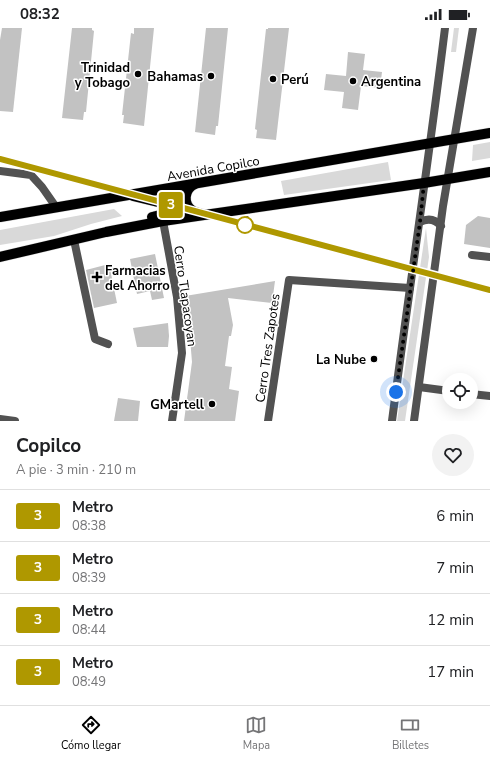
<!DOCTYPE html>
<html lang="es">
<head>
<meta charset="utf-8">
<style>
  :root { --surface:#fff; --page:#f2f2f2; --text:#202124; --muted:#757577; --line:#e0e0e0; --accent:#000 }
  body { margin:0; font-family:"Nunito Sans",sans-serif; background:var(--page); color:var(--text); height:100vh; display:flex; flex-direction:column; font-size:15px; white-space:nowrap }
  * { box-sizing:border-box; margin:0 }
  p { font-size:13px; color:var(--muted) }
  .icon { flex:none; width:22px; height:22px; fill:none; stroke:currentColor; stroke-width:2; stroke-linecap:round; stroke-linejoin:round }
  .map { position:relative; height:393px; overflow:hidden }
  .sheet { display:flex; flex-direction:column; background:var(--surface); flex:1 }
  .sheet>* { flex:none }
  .badge { padding:0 8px; border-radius:3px; font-size:14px; line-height:26px }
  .tools { position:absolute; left:442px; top:345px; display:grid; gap:8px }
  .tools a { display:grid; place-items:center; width:36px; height:36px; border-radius:50%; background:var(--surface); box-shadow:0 4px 16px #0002; font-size:20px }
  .you { position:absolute; width:20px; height:20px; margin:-10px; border:3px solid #fff; border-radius:50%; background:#1a73e8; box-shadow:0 0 0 6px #1a73e833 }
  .map>.badge { position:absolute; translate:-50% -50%; box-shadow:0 0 0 2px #fff }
  .round { display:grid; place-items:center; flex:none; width:42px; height:42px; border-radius:21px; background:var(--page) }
  .head { display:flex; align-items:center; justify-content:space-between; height:68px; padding:0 16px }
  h1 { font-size:19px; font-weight:700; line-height:30px }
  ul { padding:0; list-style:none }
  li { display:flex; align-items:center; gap:12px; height:52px; padding:0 16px; border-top:1px solid var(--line) }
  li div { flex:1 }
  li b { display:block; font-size:15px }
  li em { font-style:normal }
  li .badge { min-width:44px; font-weight:700; text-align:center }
  .status { display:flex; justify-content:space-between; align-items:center; height:28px; padding:0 20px; background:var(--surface); direction:ltr }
  .status svg { height:11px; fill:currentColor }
  .menu { display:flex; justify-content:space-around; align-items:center; height:56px; border-top:1px solid var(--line); background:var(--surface); font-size:11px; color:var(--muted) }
  .menu a { display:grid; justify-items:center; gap:2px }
  .menu .selected { color:var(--accent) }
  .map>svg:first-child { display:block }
  .green { fill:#d9d9d9 }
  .building { fill:#c2c2c2 }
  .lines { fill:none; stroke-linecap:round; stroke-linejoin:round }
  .primary-casing { stroke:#dbdbdb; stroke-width:11 }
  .minor { stroke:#525252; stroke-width:8 }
  .tertiary { stroke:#525252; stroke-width:8 }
  .primary { stroke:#000; stroke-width:10 }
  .line-casing { stroke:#fff; stroke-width:9 }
  .line { stroke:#af9800; stroke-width:6 }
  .walk { stroke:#000; stroke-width:4; stroke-dasharray:0 7.2 }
  .poi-dot { fill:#000; stroke:#fff; stroke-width:1.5 }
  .stop-dot { fill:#fff; stroke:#af9800; stroke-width:2 }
  .labels { text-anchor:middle; stroke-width:3; stroke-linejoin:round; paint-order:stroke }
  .poi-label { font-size:13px; font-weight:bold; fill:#000; stroke:#fff; text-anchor:end }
  .street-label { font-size:13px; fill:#000; stroke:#fff }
</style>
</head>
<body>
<div class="status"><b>08:32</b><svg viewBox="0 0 49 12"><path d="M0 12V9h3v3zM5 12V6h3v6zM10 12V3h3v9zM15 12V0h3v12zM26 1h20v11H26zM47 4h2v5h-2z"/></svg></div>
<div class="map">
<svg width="490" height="393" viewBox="0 0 490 393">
  <rect width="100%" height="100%" fill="#fff"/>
  <g class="green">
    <polygon points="454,0 459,0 456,24 451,24"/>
    <polygon points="490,114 490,130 472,133 473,117"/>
    <polygon points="388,134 391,152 284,167 281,153"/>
    <polygon points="114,181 122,188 91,196 54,208 0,217 0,202"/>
    <polygon points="426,200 429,229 405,393 397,393"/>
  </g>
  <g class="building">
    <polygon points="2,0 22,0 13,84 0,83 0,12"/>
    <polygon points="72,0 92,0 92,2 94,3 86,84 84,84 83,92 62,90"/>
    <polygon points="134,0 154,0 144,98 123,95 124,87 122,87 131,5 134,6"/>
    <polygon points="206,0 228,0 218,98 216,98 215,107 195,104"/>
    <polygon points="268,0 289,0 276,112 256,110 257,102 255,101 266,1 268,1"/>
    <polygon points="348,24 365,26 363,42 382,44 380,60 361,58 358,82 342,80 344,64 324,62 326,46 346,48"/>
    <polygon points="478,188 490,190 490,220 464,216 466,197"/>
    <polygon points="155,226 164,270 152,272 150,263 137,266 130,231"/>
    <polygon points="109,236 117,275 94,280 86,242"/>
    <polygon points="275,253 272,275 228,270 233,297 231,308 229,308 225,338 232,339 229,361 239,363 235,393 184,393 192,334 190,310 192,310 185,268"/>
    <polygon points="168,295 169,308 168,319 137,319 133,300"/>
    <polygon points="118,370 140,373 138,393 114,393"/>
  </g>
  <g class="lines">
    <g class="primary-casing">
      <g id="primary">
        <path d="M195,156C184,161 182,176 193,183C196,185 199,185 203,186"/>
        <path d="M133,168L166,176C171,186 160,187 152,189"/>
        <polyline points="0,189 490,105"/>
        <polyline points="0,229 106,204 163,193 424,155 490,144"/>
      </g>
    </g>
    <g class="minor">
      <polyline points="0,143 31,147 42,159 56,179"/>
      <polyline points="163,193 177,269 182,325 172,393"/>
      <polyline points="74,212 95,311 108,316"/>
      <polyline points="472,227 490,229"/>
      <polyline points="419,359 449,363"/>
      <polyline points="471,366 490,368"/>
      <polyline points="0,391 15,393"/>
      <polyline points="268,393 289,252 410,260"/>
    </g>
    <g class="tertiary">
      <path d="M420,194C428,190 435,191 441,198"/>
      <path d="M392,393C409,262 429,131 445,0"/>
      <polyline points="414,393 443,178 473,0"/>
    </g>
    <use href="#primary" class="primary"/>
  </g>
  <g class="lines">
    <g class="line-casing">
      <polyline id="line" points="0,131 490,262"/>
    </g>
    <use href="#line" class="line"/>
    <polyline class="walk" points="245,197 250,181 424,155 420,194 396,364"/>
  </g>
  <g class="poi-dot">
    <circle cx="138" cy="46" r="4"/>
    <circle cx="211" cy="48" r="4"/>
    <circle cx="273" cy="51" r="4"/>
    <circle cx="353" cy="53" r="4"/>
    <path d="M95 243h4v4h4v4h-4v4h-4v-4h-4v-4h4z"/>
    <circle cx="374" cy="331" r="4"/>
    <circle cx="212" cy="376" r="4"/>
  </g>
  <circle class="stop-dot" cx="245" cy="197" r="8"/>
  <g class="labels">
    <g class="poi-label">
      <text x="130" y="44">Trinidad<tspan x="130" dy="15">y Tobago</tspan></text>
      <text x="203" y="53">Bahamas</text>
      <text x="281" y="56" text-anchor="start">Perú</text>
      <text x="361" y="58" text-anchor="start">Argentina</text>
      <text x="105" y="247" text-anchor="start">Farmacias<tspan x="105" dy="15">del Ahorro</tspan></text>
      <text x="366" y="336">La Nube</text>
      <text x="204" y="381">GMartell</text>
    </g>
    <g class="street-label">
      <text transform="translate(213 140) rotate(-10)" y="5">Avenida Copilco</text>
      <text transform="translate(186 268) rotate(82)" y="5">Cerro Tlapacoyan</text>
      <text transform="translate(267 320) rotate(-82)" y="5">Cerro Tres Zapotes</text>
    </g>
  </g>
</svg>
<div class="tools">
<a><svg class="icon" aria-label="locate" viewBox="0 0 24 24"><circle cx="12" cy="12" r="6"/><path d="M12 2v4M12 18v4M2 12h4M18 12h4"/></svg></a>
</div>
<div class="you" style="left:396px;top:364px"></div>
<b class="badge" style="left:171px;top:177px;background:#af9800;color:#fff">3</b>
</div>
<section class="sheet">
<div class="head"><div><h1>Copilco</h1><p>A pie · 3 min · 210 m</p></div><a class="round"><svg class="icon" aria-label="heart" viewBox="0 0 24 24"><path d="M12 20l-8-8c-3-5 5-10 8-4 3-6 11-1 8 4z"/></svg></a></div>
<ul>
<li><span class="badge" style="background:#af9800;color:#fff">3</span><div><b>Metro</b><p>08:38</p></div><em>6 min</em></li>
<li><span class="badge" style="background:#af9800;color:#fff">3</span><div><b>Metro</b><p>08:39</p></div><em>7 min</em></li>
<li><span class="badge" style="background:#af9800;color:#fff">3</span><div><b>Metro</b><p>08:44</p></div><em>12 min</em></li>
<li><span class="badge" style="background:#af9800;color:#fff">3</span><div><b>Metro</b><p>08:49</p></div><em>17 min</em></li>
</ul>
</section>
<nav class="menu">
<a class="selected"><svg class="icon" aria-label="directions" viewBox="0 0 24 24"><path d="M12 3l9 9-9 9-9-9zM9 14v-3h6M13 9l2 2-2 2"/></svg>Cómo llegar</a>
<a><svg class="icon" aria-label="map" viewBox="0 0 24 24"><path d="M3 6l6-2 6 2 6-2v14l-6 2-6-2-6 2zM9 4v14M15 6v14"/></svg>Mapa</a>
<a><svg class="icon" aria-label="tickets" viewBox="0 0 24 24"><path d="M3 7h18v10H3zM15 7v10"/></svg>Billetes</a>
</nav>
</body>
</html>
